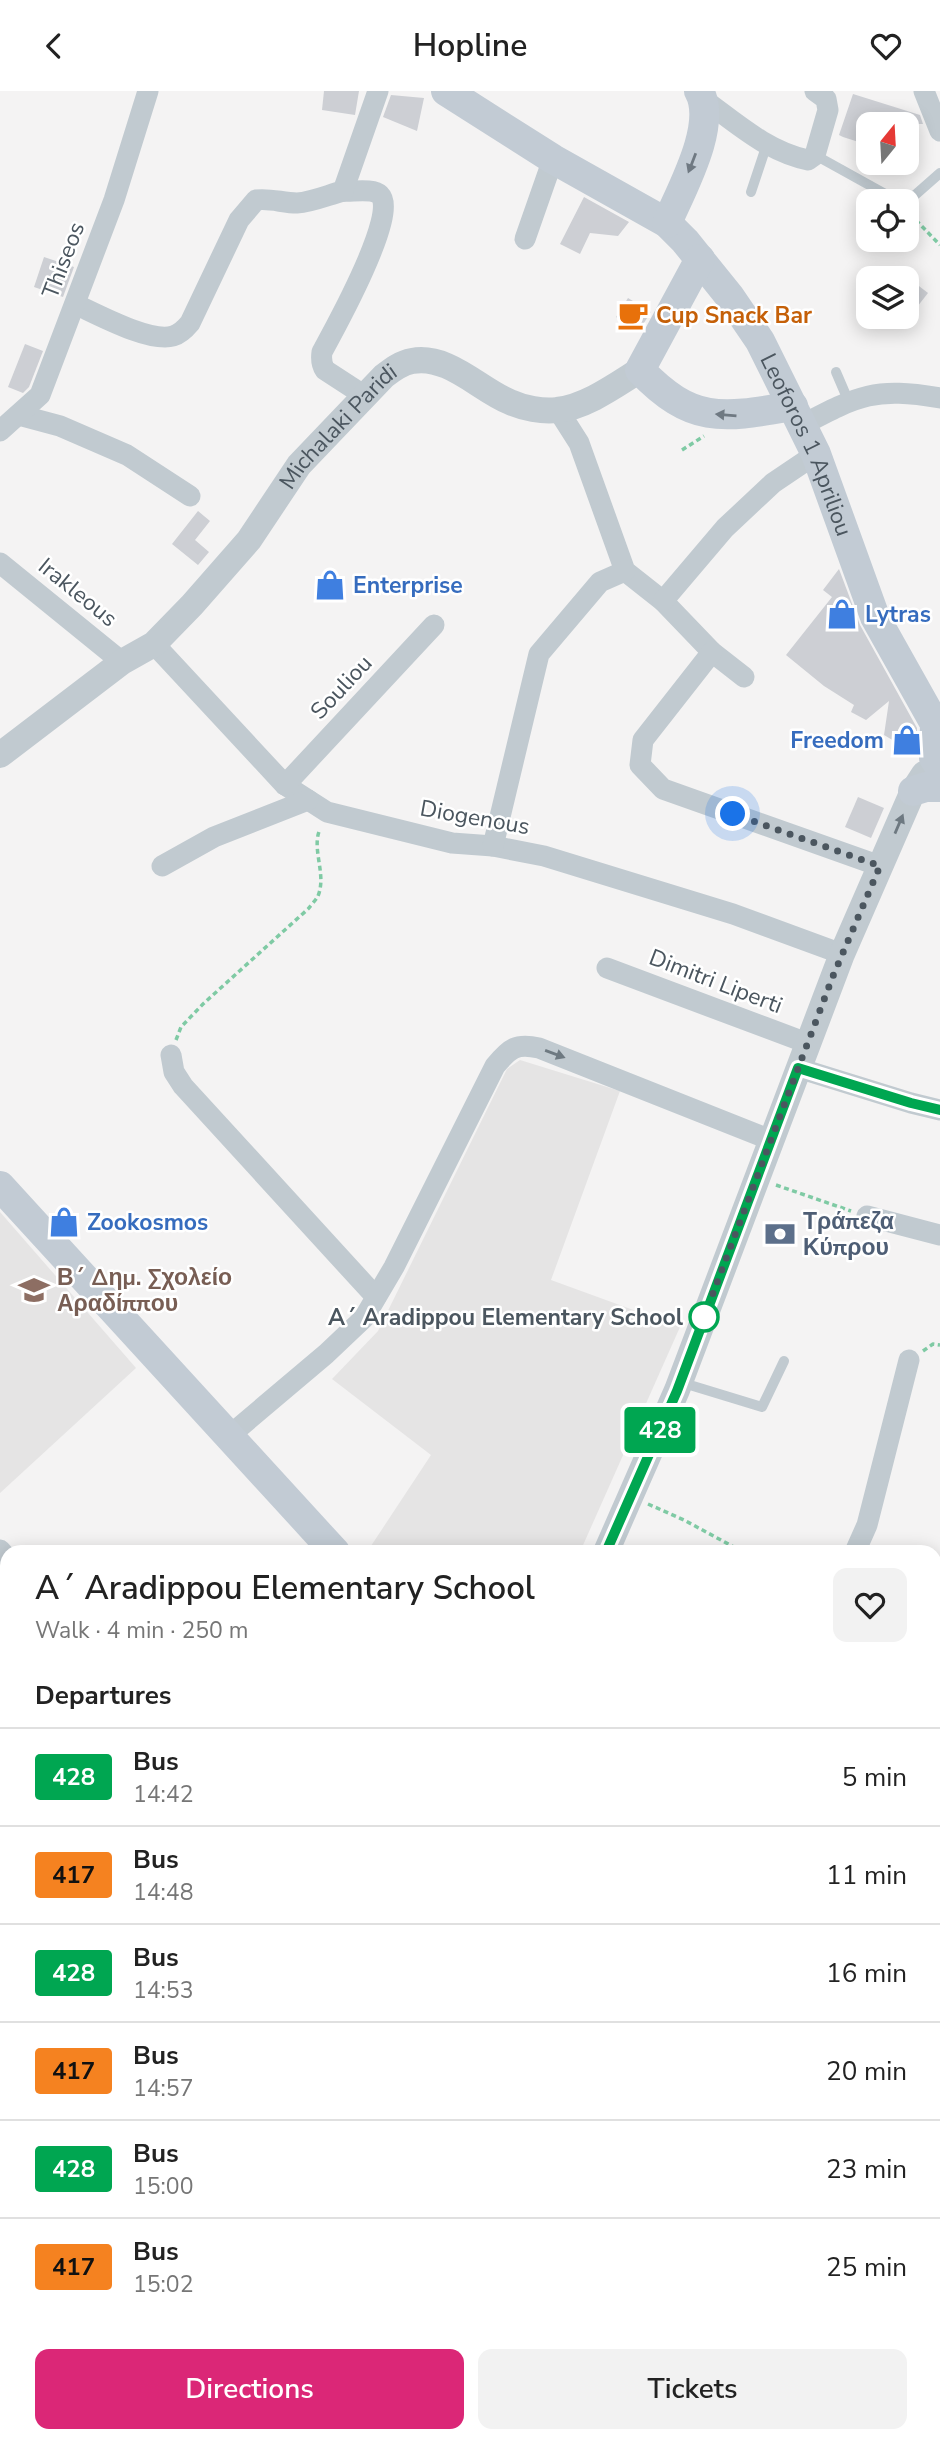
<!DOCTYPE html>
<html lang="en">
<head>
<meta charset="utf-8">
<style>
  :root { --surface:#fff; --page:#f2f2f2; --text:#222; --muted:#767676; --line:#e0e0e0; --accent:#db2777 }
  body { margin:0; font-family:"Nunito Sans",sans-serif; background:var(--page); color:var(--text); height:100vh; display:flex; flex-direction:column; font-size:26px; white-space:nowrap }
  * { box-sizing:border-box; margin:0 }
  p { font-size:23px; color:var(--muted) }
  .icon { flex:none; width:38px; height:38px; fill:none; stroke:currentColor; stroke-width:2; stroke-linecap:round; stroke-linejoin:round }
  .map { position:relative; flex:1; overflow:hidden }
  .drawer { position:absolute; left:0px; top:1454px; width:942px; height:898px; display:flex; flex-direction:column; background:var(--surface); border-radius:21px 21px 0 0; box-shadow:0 4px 18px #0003 }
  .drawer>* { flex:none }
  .badge { padding:0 14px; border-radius:5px; font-size:24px; line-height:46px }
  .needle { width:46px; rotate:18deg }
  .buttons { position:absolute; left:856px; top:21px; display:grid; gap:14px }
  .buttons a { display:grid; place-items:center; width:63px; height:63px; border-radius:14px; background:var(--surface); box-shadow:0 4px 18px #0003; font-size:35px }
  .you { position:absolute; width:35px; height:35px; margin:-18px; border:5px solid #fff; border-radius:50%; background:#1a73e8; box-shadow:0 0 0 10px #1a73e833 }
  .map>.badge { position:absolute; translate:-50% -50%; box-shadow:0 0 0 4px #fff }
  h2 { padding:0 35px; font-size:26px; line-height:63px }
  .round { display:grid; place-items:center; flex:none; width:74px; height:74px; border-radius:14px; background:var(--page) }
  .headline { display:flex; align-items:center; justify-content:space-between; height:119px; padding:0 35px }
  h1 { font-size:33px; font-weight:600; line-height:52px }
  .button { display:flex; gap:14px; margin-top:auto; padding:14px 35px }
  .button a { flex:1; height:80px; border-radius:14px; background:var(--accent); color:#fff; font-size:28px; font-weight:600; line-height:80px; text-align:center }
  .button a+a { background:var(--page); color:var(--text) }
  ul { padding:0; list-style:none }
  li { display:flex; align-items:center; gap:21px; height:98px; padding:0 35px; border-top:2px solid var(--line) }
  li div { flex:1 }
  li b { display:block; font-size:26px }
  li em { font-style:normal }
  li .badge { min-width:77px; font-weight:700; text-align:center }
  header { display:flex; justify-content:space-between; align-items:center; height:91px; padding:0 35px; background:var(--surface); font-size:32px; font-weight:600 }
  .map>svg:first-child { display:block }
  .education { fill:#e5e4e4 }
  .building { fill:#cdcfd4 }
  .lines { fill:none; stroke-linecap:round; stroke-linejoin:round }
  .path { stroke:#7fcaa4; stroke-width:3.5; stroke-dasharray:5 3.5; stroke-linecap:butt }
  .service { stroke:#c1cad0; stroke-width:10 }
  .minor { stroke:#c1cad0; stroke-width:21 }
  .tertiary { stroke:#c1cad0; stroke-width:26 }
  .secondary { stroke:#c2cbd4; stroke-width:30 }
  .oneway { fill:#6f7982 }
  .oneway2 { fill:#6e7981 }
  .line-casing { stroke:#fff; stroke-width:16 }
  .line { stroke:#00a651; stroke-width:10 }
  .walk { stroke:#4b565f; stroke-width:7; stroke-dasharray:0 12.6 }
  .stop-dot { fill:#fff; stroke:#00a651; stroke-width:3.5 }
  .labels { text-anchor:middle; stroke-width:5; stroke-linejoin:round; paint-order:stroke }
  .street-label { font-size:23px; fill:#4b565f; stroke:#fff }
  .food-label { font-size:23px; font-weight:bold; fill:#c56008; stroke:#fff; text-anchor:start }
  .shop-label { font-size:23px; font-weight:bold; fill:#366cbe; stroke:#fff; text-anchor:start }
  .service-label { font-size:23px; font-weight:bold; fill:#4e5e75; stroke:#fff; text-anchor:start }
  .education-label { font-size:23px; font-weight:bold; fill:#785e54; stroke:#fff; text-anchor:start }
  .stop-label { font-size:23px; font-weight:bold; fill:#4b565f; stroke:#fff; text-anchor:end }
</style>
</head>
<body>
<header><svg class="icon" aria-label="back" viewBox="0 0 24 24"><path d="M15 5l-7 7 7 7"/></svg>Hopline<svg class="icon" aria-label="heart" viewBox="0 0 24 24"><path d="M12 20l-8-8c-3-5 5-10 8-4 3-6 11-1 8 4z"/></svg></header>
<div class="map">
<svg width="940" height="2351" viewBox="0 0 940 2351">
  <rect width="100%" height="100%" fill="#f4f3f3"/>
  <g class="education">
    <polygon points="520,969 620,1000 551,1189 680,1236 580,1461 367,1461 431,1364 332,1288 378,1240 507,978"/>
    <polygon points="0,1121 136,1277 0,1402"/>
  </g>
  <g class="building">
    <polygon points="324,0 359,0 355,24 322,19"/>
    <polygon points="853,3 920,24 923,33 868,33 868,54 843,46 839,44"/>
    <polygon points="391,4 424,7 417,40 383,26"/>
    <polygon points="584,106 629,131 618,145 590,142 580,163 560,153"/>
    <polygon points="44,166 74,176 63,206 34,196"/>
    <polygon points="906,185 928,202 906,230"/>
    <polygon points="628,207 651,221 638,241 616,226"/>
    <polygon points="25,253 43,260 29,296 23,302 8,296"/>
    <polygon points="198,420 210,430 195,449 209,461 198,474 172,453"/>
    <polygon points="839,478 860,534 917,637 917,648 911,660 884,644 889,610 866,629 851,621 854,614 824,595 786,564 832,506 823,499"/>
    <polygon points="858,706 884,717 871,747 845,736"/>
  </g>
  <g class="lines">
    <g class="path">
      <polyline points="910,123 940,154"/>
      <polyline points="682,359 704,345"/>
      <path d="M176,949L181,936L203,913L308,818C311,814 316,809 318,805C327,783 311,758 320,738"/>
      <polyline points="776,1094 851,1120"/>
      <polyline points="923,1260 933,1253 940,1254"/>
      <polyline points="648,1413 684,1429 743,1461"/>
    </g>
    <g class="service">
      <polyline points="815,64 898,110"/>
      <polyline points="751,101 767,53"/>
      <polyline points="906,112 940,82"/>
      <polyline points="836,281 848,309"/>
      <polyline points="680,1291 762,1316 784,1270"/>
    </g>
    <g class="minor">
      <polyline points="924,0 940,40"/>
      <path d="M703,8C736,32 768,61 808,69L815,64L828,19L826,8L815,0"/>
      <path d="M343,100C352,101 373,97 380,104C399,122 334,239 322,261C321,268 321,273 325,279L365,305"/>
      <polyline points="525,148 553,68"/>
      <path d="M75,213C97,223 150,252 173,245C180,243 185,238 190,232L239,129L256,109C270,107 283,112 297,112C312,111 328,104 343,100L378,0"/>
      <polyline points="558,319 579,352 625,480 663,510 712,561 744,586"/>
      <polyline points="19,324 60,335 127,364 190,405"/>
      <path d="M802,334C859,304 875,296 940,307"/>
      <polyline points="0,340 40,304 114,109 148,0"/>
      <polyline points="0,472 122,571"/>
      <polyline points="663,510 725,437 773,392 816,363"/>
      <polyline points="154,553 285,694 327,721 452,752 493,755 544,765 733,823 842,863"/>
      <polyline points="712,561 643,649 640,674 663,698 880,775"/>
      <polyline points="285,694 434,534"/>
      <polyline points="493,755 539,563 600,491 625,480"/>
      <polyline points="162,775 214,746 308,709"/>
      <polyline points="607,877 807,952"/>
      <polyline points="171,964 174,981 183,995 376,1206"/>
      <polyline points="798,977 911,1012 940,1019"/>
      <polyline points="867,1125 940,1144"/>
      <path d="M229,1345L326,1263L364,1227L394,1176L495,975C510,957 516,952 539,957L771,1049"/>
      <polyline points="0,1459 7,1467"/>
      <polyline points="855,1461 867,1434 909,1269"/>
      <polyline points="0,1577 7,1571"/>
      <polyline points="0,1748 7,1742"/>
      <polyline points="934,1896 940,1900"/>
      <polyline points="0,2164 7,2173"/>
      <polyline points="934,2275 940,2266"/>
      <polyline points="377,2345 387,2351"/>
      <polyline points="587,2351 591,2345"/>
      <polyline points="887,2351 890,2345"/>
    </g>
    <g class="tertiary">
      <path id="s1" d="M0,664L122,571L154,553L192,514L249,449L299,374L384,285C393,278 401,272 412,270C448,263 480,299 510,311C523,317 543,321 557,319C586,316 616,294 640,279"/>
      <polyline points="606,1461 677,1299 842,863 913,700 924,683"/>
      <polyline points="0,2297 7,2292"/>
    </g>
    <g class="secondary">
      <path id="s2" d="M446,0L553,68L667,132L685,150L730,206L760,250L816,363L875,526L935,633L934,667L940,676"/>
      <path d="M667,132C681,99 718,34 699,0"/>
      <path d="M700,168L640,279C693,334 723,327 793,315"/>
      <polyline points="913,700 926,696 940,696"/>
      <polyline points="0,1095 335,1461"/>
      <polyline points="934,2164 940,2171"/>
      <polyline points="210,2351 211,2345"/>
    </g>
  </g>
  <defs><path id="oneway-solid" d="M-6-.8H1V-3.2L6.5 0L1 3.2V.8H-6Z" transform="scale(1.75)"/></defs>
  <g class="oneway">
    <use href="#oneway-solid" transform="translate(692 72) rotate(111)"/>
    <use href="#oneway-solid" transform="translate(726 324) rotate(-175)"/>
  </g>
  <g class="oneway2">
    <use href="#oneway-solid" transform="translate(899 733) rotate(-67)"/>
    <use href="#oneway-solid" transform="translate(555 963) rotate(20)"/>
  </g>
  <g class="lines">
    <g class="line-casing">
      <polyline id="line" points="606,1461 677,1300 798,977 911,1012 940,1019"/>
    </g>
    <use href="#line" class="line"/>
    <polyline class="walk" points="704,1226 833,885 880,775 733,723"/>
  </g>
  <defs>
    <g id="cafe-bare" transform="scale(2.415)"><path d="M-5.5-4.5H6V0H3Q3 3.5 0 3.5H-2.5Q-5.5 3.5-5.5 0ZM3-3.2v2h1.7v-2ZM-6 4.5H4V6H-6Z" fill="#e8710a" stroke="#fff" stroke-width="2.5" paint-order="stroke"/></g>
    <g id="shop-bare" transform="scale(2.415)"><path d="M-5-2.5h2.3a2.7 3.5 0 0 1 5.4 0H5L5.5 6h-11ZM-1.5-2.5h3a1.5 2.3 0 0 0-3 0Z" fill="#3f7fe0" stroke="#fff" stroke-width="2.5" paint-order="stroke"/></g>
    <g id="bank-bare" transform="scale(2.415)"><path d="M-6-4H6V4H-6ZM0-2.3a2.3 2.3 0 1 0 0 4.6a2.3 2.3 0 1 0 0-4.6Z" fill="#5c6f8a" stroke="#fff" stroke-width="2.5" paint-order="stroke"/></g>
    <g id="school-bare" transform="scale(2.415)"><path d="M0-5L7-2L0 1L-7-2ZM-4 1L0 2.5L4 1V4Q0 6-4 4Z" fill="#8d6e63" stroke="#fff" stroke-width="2.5" paint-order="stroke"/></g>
  </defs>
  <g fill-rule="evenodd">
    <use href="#cafe-bare" x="633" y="224"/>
    <use href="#shop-bare" x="330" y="494"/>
    <use href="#shop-bare" x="842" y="523"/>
    <use href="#shop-bare" x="907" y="649"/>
    <use href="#shop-bare" x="64" y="1131"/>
    <use href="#bank-bare" x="780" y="1143"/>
    <use href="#school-bare" x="34" y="1199"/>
  </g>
  <circle class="stop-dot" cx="704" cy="1226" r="14"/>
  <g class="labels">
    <g class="street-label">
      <text transform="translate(63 169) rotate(-69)" y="8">Thiseos</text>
      <text dy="8" stroke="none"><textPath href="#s1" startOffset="476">Michalaki Paridi</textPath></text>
      <text dy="8" stroke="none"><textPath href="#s2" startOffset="522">Leoforos 1 Apriliou</textPath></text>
      <text transform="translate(78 501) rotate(39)" y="8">Irakleous</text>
      <text transform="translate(341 596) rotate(-47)" y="8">Souliou</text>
      <text transform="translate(475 726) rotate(10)" y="8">Diogenous</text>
      <text transform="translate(716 890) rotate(21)" y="8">Dimitri Liperti</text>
    </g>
    <g class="food-label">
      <text x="656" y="232">Cup Snack Bar</text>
    </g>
    <g class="shop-label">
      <text x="353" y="502">Enterprise</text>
      <text x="865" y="531">Lytras</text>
      <text x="884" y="657" text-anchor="end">Freedom</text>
      <text x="87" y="1139">Zookosmos</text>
    </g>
    <g class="service-label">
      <text x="803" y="1138">Τράπεζα<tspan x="803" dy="26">Κύπρου</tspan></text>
    </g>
    <g class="education-label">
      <text x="57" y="1194">Β´ Δημ. Σχολείο<tspan x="57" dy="26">Αραδίππου</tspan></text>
    </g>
    <g class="stop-label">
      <text x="683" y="1234">A´ Aradippou Elementary School</text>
    </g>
  </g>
</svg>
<div class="buttons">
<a><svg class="needle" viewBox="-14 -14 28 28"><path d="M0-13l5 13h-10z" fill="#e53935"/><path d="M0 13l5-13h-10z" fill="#767676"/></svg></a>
<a><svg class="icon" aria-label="locate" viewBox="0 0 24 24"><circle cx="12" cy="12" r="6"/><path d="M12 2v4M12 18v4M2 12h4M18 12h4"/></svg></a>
<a><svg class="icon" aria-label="layers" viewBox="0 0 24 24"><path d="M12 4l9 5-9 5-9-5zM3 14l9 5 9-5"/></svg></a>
</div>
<div class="you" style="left:733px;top:723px"></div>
<b class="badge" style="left:660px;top:1339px;background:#00a651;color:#fff">428</b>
<section class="drawer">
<div class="headline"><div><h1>A´ Aradippou Elementary School</h1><p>Walk · 4 min · 250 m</p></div><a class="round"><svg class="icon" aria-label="heart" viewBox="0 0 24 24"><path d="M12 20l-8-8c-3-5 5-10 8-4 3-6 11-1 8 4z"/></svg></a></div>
<h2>Departures</h2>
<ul>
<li><span class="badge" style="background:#00a651;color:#fff">428</span><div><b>Bus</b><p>14:42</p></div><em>5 min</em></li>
<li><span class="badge" style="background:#f58220;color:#111">417</span><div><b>Bus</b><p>14:48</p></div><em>11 min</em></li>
<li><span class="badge" style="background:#00a651;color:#fff">428</span><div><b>Bus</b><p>14:53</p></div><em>16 min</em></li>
<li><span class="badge" style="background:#f58220;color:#111">417</span><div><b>Bus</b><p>14:57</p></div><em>20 min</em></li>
<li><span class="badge" style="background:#00a651;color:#fff">428</span><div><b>Bus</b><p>15:00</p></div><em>23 min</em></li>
<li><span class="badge" style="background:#f58220;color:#111">417</span><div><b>Bus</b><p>15:02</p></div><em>25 min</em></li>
</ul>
<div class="button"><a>Directions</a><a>Tickets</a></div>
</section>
</div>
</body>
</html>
